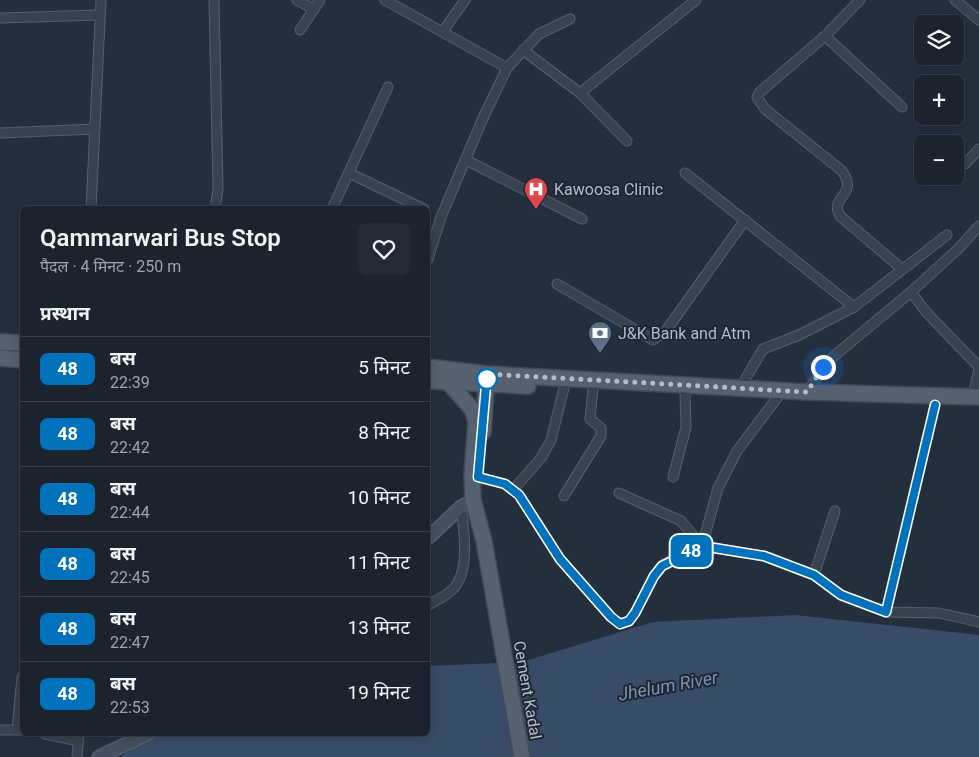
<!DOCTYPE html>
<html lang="hi">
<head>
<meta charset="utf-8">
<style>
  :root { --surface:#1b232e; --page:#242b36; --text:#f1f3f6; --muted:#a0a4aa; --line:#39404a }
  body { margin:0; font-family:Roboto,"Noto Sans Devanagari",sans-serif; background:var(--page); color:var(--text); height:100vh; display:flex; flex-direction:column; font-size:19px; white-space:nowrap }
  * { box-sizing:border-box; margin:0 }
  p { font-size:16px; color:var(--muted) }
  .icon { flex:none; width:28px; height:28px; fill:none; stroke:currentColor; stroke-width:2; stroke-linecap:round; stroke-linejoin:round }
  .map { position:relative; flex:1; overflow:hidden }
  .sheet { position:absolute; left:20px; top:206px; width:410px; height:530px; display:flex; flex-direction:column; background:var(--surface); border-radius:8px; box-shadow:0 2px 12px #0003,0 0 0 1px var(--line) }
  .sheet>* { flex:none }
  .badge { padding:0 10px; border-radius:8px; font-size:18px; line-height:32px }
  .fabs { position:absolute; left:914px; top:15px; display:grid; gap:10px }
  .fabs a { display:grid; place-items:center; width:50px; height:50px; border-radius:8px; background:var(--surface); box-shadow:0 2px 12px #0003,0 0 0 1px var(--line); font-size:25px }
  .you { position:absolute; width:25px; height:25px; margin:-12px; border:4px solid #fff; border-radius:50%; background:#1a73e8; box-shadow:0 0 0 8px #1a73e833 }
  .map>.badge { position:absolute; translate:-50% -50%; box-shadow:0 0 0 2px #fff }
  h2 { padding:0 20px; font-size:19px; line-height:45px }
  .round { display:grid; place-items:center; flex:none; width:52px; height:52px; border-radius:8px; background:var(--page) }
  .headline { display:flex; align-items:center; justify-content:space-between; height:85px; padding:0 20px }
  h1 { font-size:24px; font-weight:600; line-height:38px }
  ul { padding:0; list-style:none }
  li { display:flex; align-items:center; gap:15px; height:65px; padding:0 20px; border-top:1px solid var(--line) }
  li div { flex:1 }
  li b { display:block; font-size:19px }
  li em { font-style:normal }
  li .badge { min-width:55px; font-weight:700; text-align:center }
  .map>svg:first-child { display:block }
  .water { fill:#394c67 }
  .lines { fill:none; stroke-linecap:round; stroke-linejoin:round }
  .street-casing { stroke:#565f6c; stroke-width:11 }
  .secondary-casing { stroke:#565f6c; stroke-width:15 }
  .primary-casing { stroke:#414a57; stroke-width:18 }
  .street { stroke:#38414e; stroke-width:9 }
  .secondary { stroke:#465061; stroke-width:12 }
  .primary { stroke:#56606e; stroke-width:15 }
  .line-casing { stroke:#fff; stroke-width:11 }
  .line { stroke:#0072bc; stroke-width:8 }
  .walk { stroke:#b4bcc9; stroke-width:5; stroke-dasharray:0 9 }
  .stop-dot { fill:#fff; stroke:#0072bc; stroke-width:2.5 }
  .labels { text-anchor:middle; stroke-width:4; stroke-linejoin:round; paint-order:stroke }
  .poi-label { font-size:16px; fill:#b4bcc9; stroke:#1d2633; text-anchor:start }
  .street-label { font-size:16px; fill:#b4bcc9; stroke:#1d2633 }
  .water-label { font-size:18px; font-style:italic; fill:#7c92b1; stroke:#1d2633 }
</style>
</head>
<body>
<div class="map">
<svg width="979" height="757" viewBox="0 0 979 757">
  <rect width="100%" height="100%" fill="#242f3e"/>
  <polygon class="water" points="795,615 979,635 979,757 120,757 154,734 428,734 428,666 522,662 653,622"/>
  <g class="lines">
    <g class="street-casing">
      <g id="street">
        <polyline points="214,0 218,189 215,209"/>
        <polyline points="297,0 313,9"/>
        <polyline points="385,0 507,68"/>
        <path d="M860,0L825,36L760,92L757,97L765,109L841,170C861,195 828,196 840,216L902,269"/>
        <polyline points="955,0 979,20"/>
        <polyline points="0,18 100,15"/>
        <polyline points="300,30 320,0"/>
        <polyline points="443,31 465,0"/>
        <polyline points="825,36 902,107"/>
        <polyline points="523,50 580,93 696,0"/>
        <polyline points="580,93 627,141"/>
        <polyline points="0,133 95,129"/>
        <polyline points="466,160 582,219"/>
        <polyline points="965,164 979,149"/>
        <polyline points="349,173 424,209"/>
        <polyline points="685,173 854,307"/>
        <polyline points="91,209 101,0"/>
        <polyline points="332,209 388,87"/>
        <polyline points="428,259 441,217 483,118 507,68 539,34 570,19"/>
        <polyline points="557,284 653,340 665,332 745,220"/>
        <polyline points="911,292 926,312 979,367"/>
        <polyline points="740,388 763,349 799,335 854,307 947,235"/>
        <polyline points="807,392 828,361 911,292 957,250 979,226"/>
        <polyline points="973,397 979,369"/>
        <polyline points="472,476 505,484 519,495 560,559 611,617 620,624 629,621 635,613 654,576 662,565 702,546 764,556 814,575 841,595 886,612 939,613 979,622"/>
        <polyline points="673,477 686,427 685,393"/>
        <polyline points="513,490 541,458 551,440 564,388"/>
        <polyline points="619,493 681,521 702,546"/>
        <polyline points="564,496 601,436 601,428 590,419 593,389"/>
        <polyline points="702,546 718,488 737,451 777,398"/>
        <polyline points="814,575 835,511"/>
        <path d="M428,605C437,600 447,596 454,588C470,570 464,529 461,507"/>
        <polyline points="886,612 935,405"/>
        <polyline points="17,729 22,677"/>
        <polyline points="0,730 22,730"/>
        <polyline points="45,734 79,741"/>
        <polyline points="77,757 79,734"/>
      </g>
    </g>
    <g class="secondary-casing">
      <g id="secondary">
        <polyline points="428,538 461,507 473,500"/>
        <polyline points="99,757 147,734"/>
      </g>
    </g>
    <g class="primary-casing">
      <g id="primary">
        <polyline points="0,342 22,343"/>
        <polyline points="0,358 22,360"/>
        <polyline points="428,367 487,374 807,392 979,397"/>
        <polyline points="428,381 528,386"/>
        <polyline points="448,382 472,409 476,421 472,476 473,500 484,541 522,757"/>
        <polyline points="483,432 487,376"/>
      </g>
    </g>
    <use href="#street" class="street"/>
    <use href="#secondary" class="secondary"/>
    <use href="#primary" class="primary"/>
  </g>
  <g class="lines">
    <g class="line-casing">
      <polyline id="line" points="487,374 478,477 505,484 519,495 560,559 611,617 620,624 629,621 635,613 654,576 662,566 702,546 764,556 814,575 841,595 886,612 935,405"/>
    </g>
    <use href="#line" class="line"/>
    <polyline class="walk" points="487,379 487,374 807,392 823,367"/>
  </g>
  <defs>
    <g id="hospital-pin" transform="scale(1.25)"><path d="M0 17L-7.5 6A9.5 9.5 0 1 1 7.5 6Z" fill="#e0444e" stroke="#1d2633"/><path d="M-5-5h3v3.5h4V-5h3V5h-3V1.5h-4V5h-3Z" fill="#fff"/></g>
    <g id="bank-pin" transform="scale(1.25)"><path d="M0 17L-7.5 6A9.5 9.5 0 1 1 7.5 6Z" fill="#5c6f8a" stroke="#1d2633"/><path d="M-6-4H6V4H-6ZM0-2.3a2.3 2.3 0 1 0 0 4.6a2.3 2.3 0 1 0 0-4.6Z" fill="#fff"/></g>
  </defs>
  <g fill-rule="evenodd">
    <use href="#hospital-pin" x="536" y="189"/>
    <use href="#bank-pin" x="600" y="333"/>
  </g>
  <circle class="stop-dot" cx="487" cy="379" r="10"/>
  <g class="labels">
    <g class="poi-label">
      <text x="554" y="195">Kawoosa Clinic</text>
      <text x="618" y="339">J&amp;K Bank and Atm</text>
    </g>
    <g class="street-label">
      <text transform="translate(528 690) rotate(80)" y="6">Cement Kadal</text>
    </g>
    <g class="water-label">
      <text transform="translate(668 686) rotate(-10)" y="6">Jhelum River</text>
    </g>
  </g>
</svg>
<div class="fabs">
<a><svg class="icon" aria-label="layers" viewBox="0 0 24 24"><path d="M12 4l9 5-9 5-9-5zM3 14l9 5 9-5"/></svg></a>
<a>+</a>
<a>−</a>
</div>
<div class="you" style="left:823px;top:367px"></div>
<b class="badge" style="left:691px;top:551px;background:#0072bc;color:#fff">48</b>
<section class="sheet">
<div class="headline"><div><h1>Qammarwari Bus Stop</h1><p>पैदल · 4 मिनट · 250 m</p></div><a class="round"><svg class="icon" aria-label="heart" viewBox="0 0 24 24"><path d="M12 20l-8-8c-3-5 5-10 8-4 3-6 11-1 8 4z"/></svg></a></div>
<h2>प्रस्थान</h2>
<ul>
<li><span class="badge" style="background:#0072bc;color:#fff">48</span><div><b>बस</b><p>22:39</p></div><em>5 मिनट</em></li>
<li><span class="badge" style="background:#0072bc;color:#fff">48</span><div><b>बस</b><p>22:42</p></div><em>8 मिनट</em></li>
<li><span class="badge" style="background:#0072bc;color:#fff">48</span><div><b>बस</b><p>22:44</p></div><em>10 मिनट</em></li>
<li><span class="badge" style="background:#0072bc;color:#fff">48</span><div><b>बस</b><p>22:45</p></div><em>11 मिनट</em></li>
<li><span class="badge" style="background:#0072bc;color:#fff">48</span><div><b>बस</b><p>22:47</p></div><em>13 मिनट</em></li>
<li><span class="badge" style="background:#0072bc;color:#fff">48</span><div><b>बस</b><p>22:53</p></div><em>19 मिनट</em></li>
</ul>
</section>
</div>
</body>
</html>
